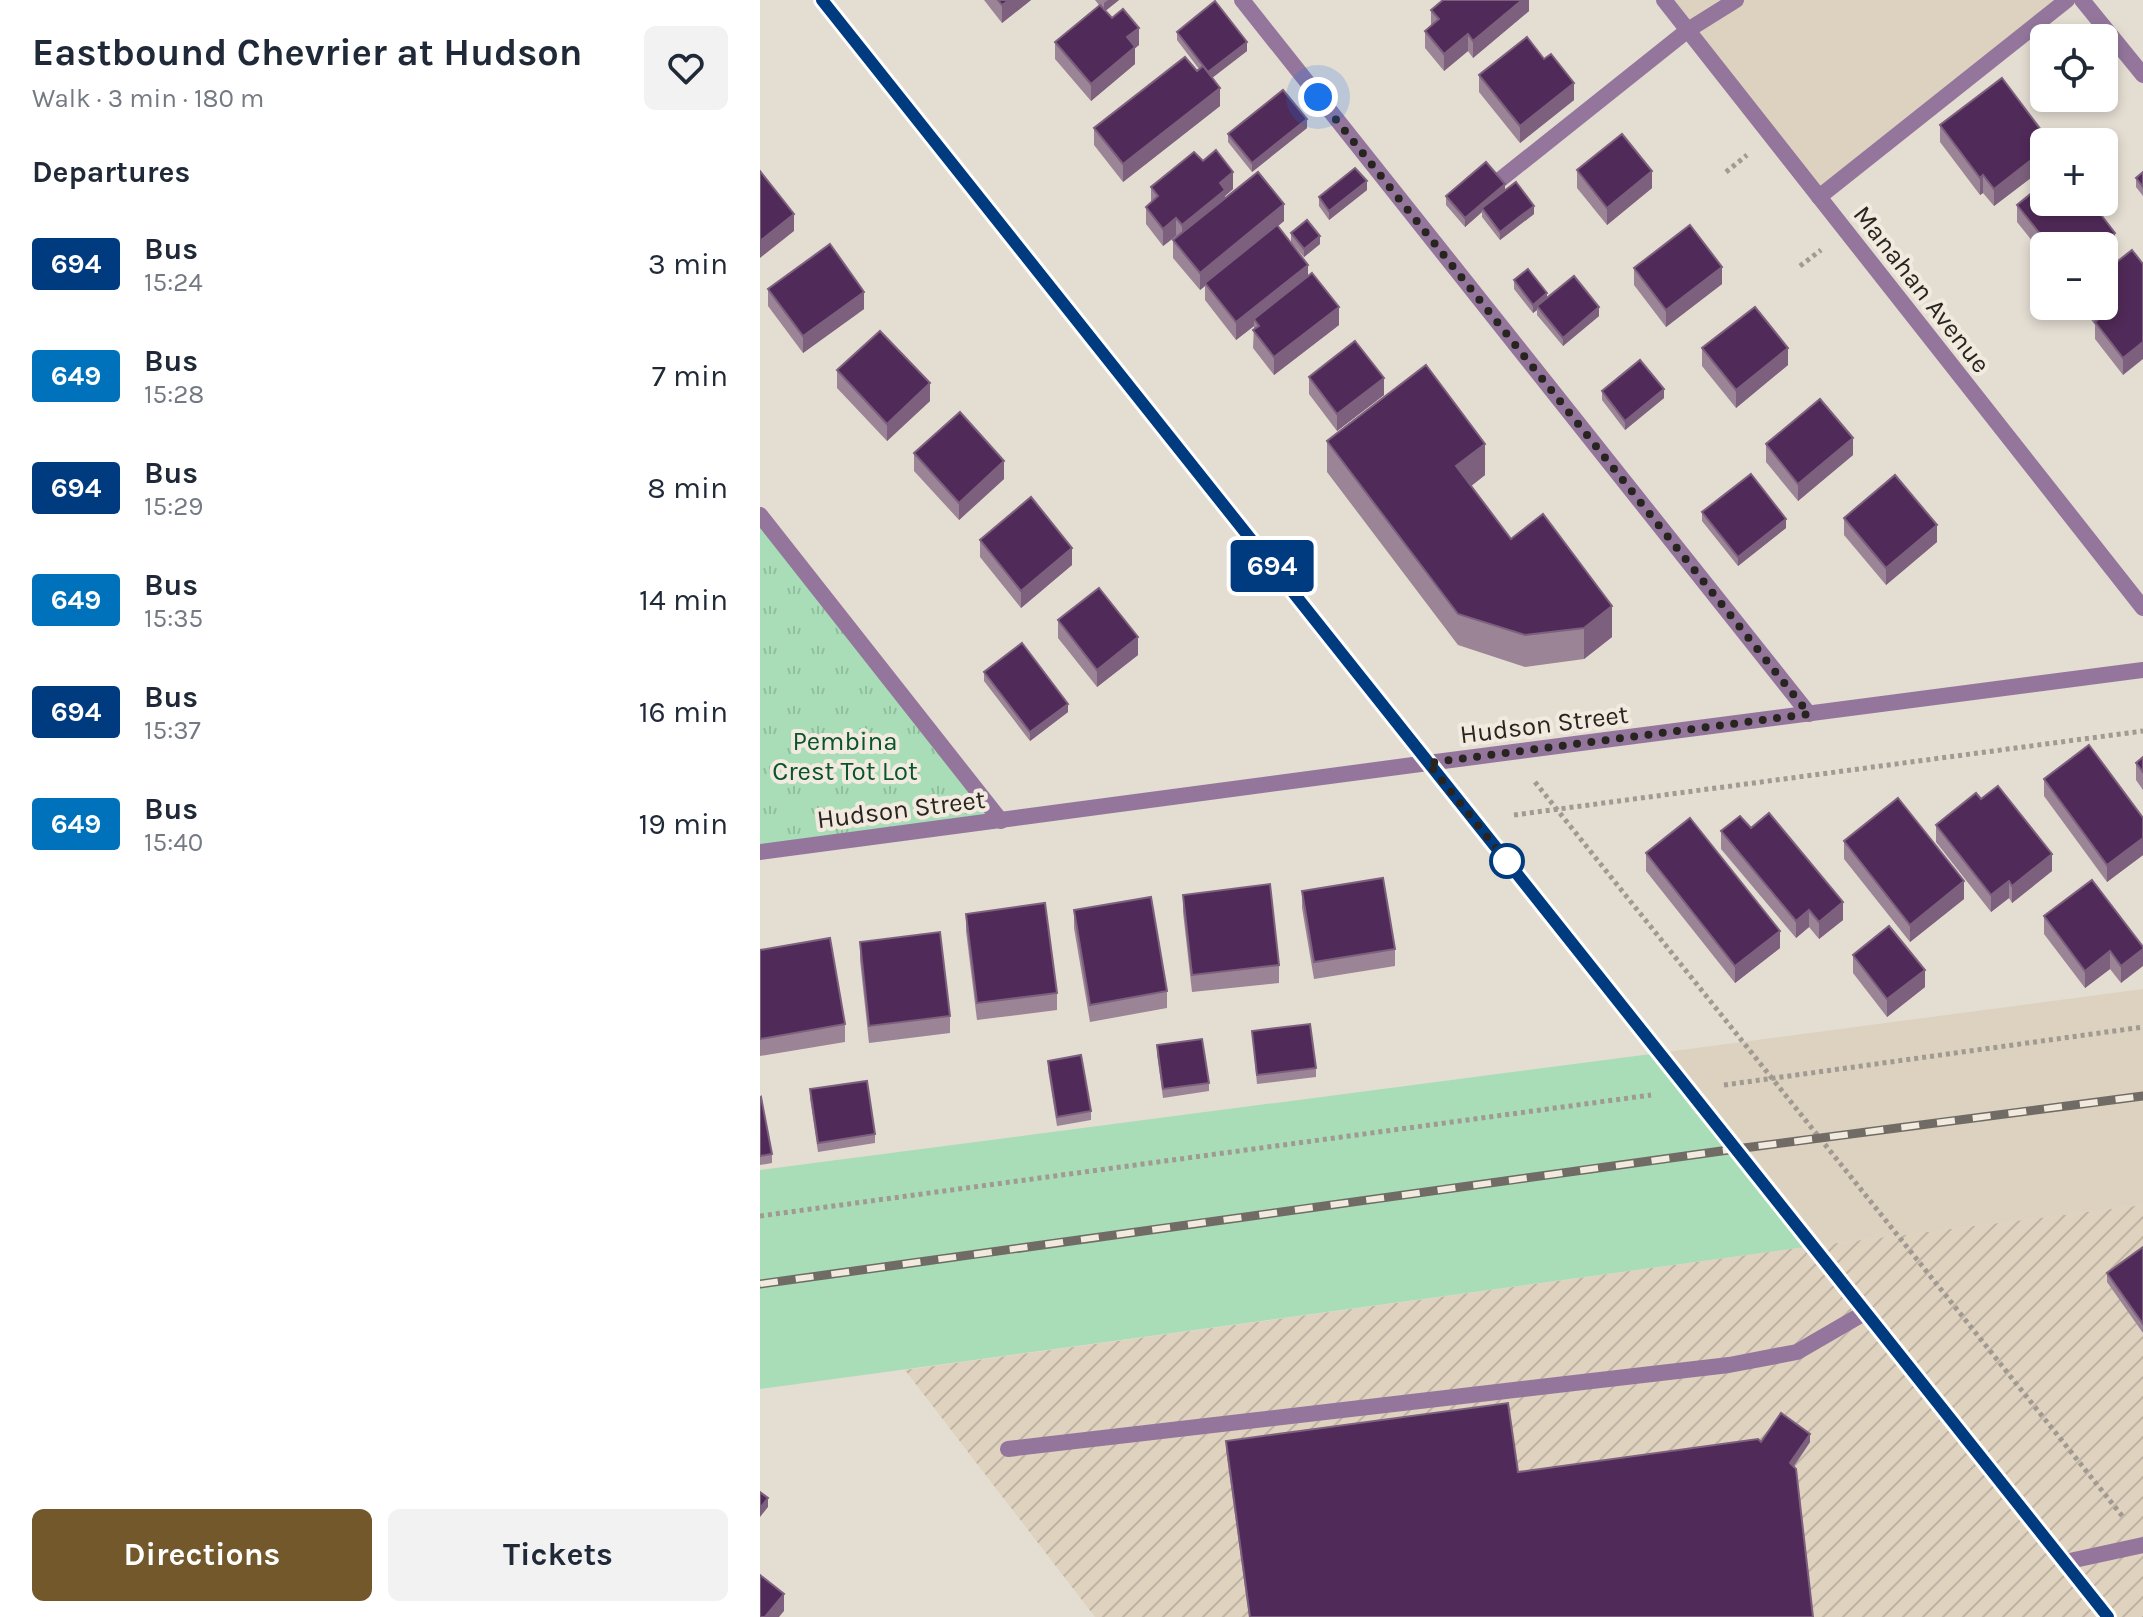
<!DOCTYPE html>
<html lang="en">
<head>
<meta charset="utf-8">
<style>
  :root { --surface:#fff; --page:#f2f2f3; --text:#1f2937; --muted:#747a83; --accent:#72582a }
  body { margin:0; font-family:Karla,sans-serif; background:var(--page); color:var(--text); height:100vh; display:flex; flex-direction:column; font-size:30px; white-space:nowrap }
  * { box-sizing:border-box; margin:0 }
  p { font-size:26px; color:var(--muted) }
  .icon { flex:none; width:44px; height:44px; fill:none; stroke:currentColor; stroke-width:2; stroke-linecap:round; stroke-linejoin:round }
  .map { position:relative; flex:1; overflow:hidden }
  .details { display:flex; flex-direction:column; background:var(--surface); width:760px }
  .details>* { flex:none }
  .badge { padding:0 16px; border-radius:6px; font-size:28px; line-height:52px }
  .buttons { position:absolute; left:1270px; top:24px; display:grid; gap:16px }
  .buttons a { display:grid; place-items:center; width:88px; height:88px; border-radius:12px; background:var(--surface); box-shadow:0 4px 12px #0003; font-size:40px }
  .you { position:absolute; width:40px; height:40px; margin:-20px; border:6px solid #fff; border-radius:50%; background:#1a73e8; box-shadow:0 0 0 12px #1a73e833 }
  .map>.badge { position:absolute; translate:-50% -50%; box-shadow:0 0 0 4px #fff }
  h2 { padding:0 32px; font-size:30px; line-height:72px }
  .round { display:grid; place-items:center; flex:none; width:84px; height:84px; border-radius:12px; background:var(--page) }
  .headline { display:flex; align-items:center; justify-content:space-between; height:136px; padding:0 32px }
  h1 { font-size:38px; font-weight:700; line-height:60px }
  .primary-button { display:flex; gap:16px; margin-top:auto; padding:16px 32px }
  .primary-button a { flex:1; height:92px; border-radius:12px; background:var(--accent); color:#fff; font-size:32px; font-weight:700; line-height:92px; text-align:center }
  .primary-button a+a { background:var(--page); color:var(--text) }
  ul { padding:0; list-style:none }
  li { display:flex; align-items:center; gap:24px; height:112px; padding:0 32px }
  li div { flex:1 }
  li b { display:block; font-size:30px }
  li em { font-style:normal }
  li .badge { min-width:88px; font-weight:700; text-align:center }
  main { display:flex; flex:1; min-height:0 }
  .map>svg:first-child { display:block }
  .industrial { fill:url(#industrial-furrows) }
  .built { fill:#ddd1bf }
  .green { fill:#a8ddb7 }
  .park { fill:url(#park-tufts) }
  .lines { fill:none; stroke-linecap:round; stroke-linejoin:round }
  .path { stroke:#a09a92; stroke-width:5; stroke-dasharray:4 4; stroke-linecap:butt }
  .service { stroke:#94769d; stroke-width:16 }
  .minor { stroke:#94769d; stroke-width:16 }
  .tertiary { stroke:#94769d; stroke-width:16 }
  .rail-casing { stroke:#706c65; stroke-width:9 }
  .rail { stroke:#f2eadf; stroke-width:6; stroke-dasharray:18; stroke-linecap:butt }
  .wall { fill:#9a8495 }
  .shaded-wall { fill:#7c607d }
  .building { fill:#502a58; stroke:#7c607d; stroke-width:2 }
  .line-casing { stroke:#fff; stroke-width:18 }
  .line { stroke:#003b80; stroke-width:12 }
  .walk { stroke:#282521; stroke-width:8; stroke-dasharray:0 14.4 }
  .stop-dot { fill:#fff; stroke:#003b80; stroke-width:4 }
  .labels { text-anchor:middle; stroke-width:8; stroke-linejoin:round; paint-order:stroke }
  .street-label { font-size:26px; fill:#282521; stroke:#f2eadf }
  .park-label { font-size:26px; fill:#08542c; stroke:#f2eadf }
</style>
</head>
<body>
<main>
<section class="details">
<div class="headline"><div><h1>Eastbound Chevrier at Hudson</h1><p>Walk · 3 min · 180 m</p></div><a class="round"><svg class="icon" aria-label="heart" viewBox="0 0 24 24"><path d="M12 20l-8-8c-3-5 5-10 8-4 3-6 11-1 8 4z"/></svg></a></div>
<h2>Departures</h2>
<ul>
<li><span class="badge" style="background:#003b80;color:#fff">694</span><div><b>Bus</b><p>15:24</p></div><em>3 min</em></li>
<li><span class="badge" style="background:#0072bc;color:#fff">649</span><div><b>Bus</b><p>15:28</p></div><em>7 min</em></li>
<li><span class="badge" style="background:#003b80;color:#fff">694</span><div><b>Bus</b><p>15:29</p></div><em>8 min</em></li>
<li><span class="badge" style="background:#0072bc;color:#fff">649</span><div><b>Bus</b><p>15:35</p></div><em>14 min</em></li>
<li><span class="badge" style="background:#003b80;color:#fff">694</span><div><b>Bus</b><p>15:37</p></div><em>16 min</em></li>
<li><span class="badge" style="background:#0072bc;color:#fff">649</span><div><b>Bus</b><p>15:40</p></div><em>19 min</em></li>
</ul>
<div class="primary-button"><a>Directions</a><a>Tickets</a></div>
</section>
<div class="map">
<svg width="1383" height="1617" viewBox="0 0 1383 1617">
  <defs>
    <pattern id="industrial-furrows" width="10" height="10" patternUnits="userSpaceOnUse" patternTransform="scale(2)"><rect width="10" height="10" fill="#dfd2bf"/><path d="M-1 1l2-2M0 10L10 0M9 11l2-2" fill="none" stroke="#bfb4a4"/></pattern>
    <pattern id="park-tufts" width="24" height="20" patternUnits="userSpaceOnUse" patternTransform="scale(2)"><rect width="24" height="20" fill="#a8ddb7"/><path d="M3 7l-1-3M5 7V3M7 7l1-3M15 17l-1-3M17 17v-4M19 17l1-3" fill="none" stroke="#91be9d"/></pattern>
  </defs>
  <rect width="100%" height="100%" fill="#e4ddd2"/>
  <polygon class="industrial" points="1383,1205 1383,1617 335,1617 145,1370 1053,1246"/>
  <g class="built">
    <polygon points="904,0 1307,0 1059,197"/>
    <polygon points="1383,989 1383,1205 1053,1246 899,1053"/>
  </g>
  <polygon class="green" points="899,1053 1053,1246 0,1389 0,1170"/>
  <polygon class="park" points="0,515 241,821 0,852"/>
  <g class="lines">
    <g class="path">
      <polyline points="966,172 987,155"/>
      <polyline points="1040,266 1061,250"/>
      <polyline points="775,782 1363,1517"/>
      <polyline points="754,815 1383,731"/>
      <polyline points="964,1085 1383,1027"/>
      <polyline points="0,1216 891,1095"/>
    </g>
    <g class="service">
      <polyline points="482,0 1049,714"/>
      <polyline points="1322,0 1383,75"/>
      <polyline points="736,183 928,30 976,0"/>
      <polyline points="1059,197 1307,0"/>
      <polyline points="0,515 241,821"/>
      <polyline points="248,1449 969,1365 1037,1352 1106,1312"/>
    </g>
    <g class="minor">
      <polyline points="904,0 1383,608"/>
      <polyline points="0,852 668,763 1383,670"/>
      <polyline points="1305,1562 1383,1545"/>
    </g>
    <polyline class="tertiary" points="62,0 1348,1617"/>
    <g class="rail-casing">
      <polyline id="rail" points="0,1284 976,1149 1383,1096"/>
    </g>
    <use href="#rail" class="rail"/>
  </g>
  <g class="wall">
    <polygon points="224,0 271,0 242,23"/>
    <polygon points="335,0 359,0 345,11 379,45 375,48 375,64 331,101 295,59 295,42 339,5"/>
    <polygon points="769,0 769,11 713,58 708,51 684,71 665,48 665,31 671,26 671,10"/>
    <polygon points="417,32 487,51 452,78 460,106 363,182 334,145 334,128 439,69 417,40"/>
    <polygon points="784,59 814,100 760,143 719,92 719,75"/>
    <polygon points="1180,125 1284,142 1284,168 1234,206 1223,193 1220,195 1180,142"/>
    <polygon points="547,128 492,172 468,142 468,134"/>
    <polygon points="443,161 473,189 465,196 465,198 524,221 518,226 579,325 514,375 493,348 494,326 476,340 445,300 445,286 440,290 413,258 413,240 417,237 416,236 403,246 386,224 386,207 391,203 391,187"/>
    <polygon points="817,170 892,188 847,225 817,188"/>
    <polygon points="1383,172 1383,196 1376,187 1376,178"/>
    <polygon points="607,190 569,220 559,206 559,197"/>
    <polygon points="745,191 774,214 740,240 722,217 722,212 705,227 686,205 686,196"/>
    <polygon points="1284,202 1340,202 1335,206 1355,250 1284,246 1284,265 1277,256 1277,247 1257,222 1257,205"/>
    <polygon points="531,233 560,244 544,257 531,242"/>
    <polygon points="1372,250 1363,375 1335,339 1335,325 1321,306 1344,306"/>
    <polygon points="874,268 962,284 906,327 874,285"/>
    <polygon points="754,280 787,298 839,316 803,346 777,315 777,310 773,313 754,289"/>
    <polygon points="8,289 104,309 43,353 8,306"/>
    <polygon points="942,348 1028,365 976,408 942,366"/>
    <polygon points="77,370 170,401 127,441 77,388"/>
    <polygon points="549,377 624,395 577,431 549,394"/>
    <polygon points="842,391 904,398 865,430 842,400"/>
    <polygon points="567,441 725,475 711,486 751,539 852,637 824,659 765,667 698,645 567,472"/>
    <polygon points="1006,444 1093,455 1038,501 1006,462"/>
    <polygon points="154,453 244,479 199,520 154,471"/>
    <polygon points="942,512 1026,528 978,566 942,521"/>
    <polygon points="1084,518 1177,542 1126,585 1084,535"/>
    <polygon points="220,540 312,565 261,608 220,557"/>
    <polygon points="298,620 378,655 337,687 298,638"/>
    <polygon points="224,672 308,712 270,741 224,681"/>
    <polygon points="1383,740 1383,790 1376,780 1376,763 1383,758"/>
    <polygon points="1284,779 1383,818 1383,855 1347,882 1284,796"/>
    <polygon points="1221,799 1292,871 1252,903 1249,898 1231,912 1176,842 1176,825"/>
    <polygon points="991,828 1083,920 1059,939 1049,927 1036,938 961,849 961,831"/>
    <polygon points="1084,841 1204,899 1150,942 1084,859"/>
    <polygon points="886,853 1020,948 975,983 886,871"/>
    <polygon points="542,891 635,949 635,966 554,979 542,908"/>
    <polygon points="423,895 519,965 519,983 432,992 423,912"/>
    <polygon points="314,910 407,991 407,1008 330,1022 314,928"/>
    <polygon points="206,914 297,993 297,1010 217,1020 206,931"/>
    <polygon points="1284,916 1383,947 1361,983 1350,969 1325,988 1284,934"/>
    <polygon points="100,942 190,1016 190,1033 109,1043 100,960"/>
    <polygon points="0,950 85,1024 85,1042 0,1056"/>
    <polygon points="1093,955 1165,987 1127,1017 1093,973"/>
    <polygon points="492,1031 556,1068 556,1077 497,1084"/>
    <polygon points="397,1045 449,1083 449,1091 403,1098 397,1054"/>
    <polygon points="288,1061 331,1111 331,1120 297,1126 288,1070"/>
    <polygon points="50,1089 115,1134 115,1143 58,1152 50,1098"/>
    <polygon points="0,1098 12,1154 12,1163 0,1165"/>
    <polygon points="1383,1247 1383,1333 1347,1282 1347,1273"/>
    <polygon points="466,1441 758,1472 1001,1442 1050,1442 1034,1467 1053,1617 489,1617 466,1450"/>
  </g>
  <g class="shaded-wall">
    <polygon points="249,0 271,0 242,23 242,5"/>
    <polygon points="348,0 359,0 344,12 344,3"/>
    <polygon points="762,0 769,0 769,11 713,58 713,41"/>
    <polygon points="379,28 379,45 375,48 375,64 331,101 331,84 367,37"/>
    <polygon points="708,34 708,51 684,71 684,54"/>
    <polygon points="487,42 487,51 448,81 448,72"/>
    <polygon points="814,83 814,100 760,143 760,126"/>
    <polygon points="460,88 460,106 363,182 363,164"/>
    <polygon points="547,119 547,128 492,172 492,163"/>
    <polygon points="1284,150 1284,168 1234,206 1234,189"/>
    <polygon points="892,171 892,188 847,225 847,208"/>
    <polygon points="473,172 473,189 465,196 465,207 422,242 422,225 460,183"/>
    <polygon points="1223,175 1223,193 1220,195 1220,178"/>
    <polygon points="607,181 607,190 569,220 569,211"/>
    <polygon points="745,184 745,193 722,208 722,212 705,227 705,218"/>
    <polygon points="524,204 524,221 446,285 445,283 445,286 440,290 440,273"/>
    <polygon points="774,206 774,214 740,240 740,232"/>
    <polygon points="34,214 34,231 0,258 0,241"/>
    <polygon points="416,218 416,236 403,246 403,229"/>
    <polygon points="1355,233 1355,250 1344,259 1344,246 1339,246"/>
    <polygon points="560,236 560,244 544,257 544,249"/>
    <polygon points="548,265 548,282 494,319 494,326 476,340 476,322"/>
    <polygon points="962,267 962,284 906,327 906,310"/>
    <polygon points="104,292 104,309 43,353 43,336"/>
    <polygon points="787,293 787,302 777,306 777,310 773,313 773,305"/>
    <polygon points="579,307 579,325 514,375 514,357"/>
    <polygon points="839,307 839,316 803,346 803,338"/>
    <polygon points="1383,342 1383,359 1363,375 1363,358"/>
    <polygon points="1028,348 1028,365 976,408 976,390"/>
    <polygon points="624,378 624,395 577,431 577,414"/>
    <polygon points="170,383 170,401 127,441 127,424"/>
    <polygon points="904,389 904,398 865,430 865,421"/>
    <polygon points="1093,438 1093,455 1038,501 1038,484"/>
    <polygon points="725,444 725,475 696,498 696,466"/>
    <polygon points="244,461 244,479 199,520 199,503"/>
    <polygon points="1026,519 1026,528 978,566 978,557"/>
    <polygon points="1177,525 1177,542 1126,585 1126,568"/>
    <polygon points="312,548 312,565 261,608 261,591"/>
    <polygon points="852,606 852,637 824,659 824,628"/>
    <polygon points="378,637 378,655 337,687 337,670"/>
    <polygon points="308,704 308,712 270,741 270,732"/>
    <polygon points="1383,838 1383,855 1347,882 1347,865"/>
    <polygon points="1292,854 1292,871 1252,903 1252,886"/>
    <polygon points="1204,881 1204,899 1150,942 1150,925"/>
    <polygon points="1249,881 1249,898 1231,912 1231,895"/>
    <polygon points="1083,902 1083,920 1059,939 1059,922"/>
    <polygon points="1049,910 1049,927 1036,938 1036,921"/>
    <polygon points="1020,931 1020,948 975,983 975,966"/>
    <polygon points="1383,949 1383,966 1361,983 1361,966"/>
    <polygon points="1350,951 1350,969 1325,988 1325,971"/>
    <polygon points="1165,970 1165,987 1127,1017 1127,999"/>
    <polygon points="1050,1434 1050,1442 1030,1471 1030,1463"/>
    <polygon points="8,1498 8,1507 0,1517 0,1508"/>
    <polygon points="24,1594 24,1611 19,1617 5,1617"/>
  </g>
  <g class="building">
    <polygon points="238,0 249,0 242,5"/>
    <polygon points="683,0 762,0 713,41 708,34 684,54 665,31 679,19 671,10"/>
    <polygon points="455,1 487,42 448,72 417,32"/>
    <polygon points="340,5 352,18 363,9 379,28 367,37 375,47 331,84 295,42"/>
    <polygon points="767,37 784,59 791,54 814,83 760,126 719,75"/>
    <polygon points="425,57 437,71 443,66 460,88 363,164 334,128"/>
    <polygon points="1242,78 1290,142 1284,142 1284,150 1234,189 1223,175 1220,178 1180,125"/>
    <polygon points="523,90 547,119 492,163 468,134"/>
    <polygon points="862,134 892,171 847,208 817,170"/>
    <polygon points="456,150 473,172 460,183 465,190 422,225 416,218 403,229 386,207 398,196 391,187 434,152 443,161"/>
    <polygon points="726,162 745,184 705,218 686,196"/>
    <polygon points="595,168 607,181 569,211 559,197"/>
    <polygon points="0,171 34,214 0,241"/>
    <polygon points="498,172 524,204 440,273 413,240"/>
    <polygon points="1383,172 1383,187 1376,178"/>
    <polygon points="756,182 774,206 740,232 722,208"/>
    <polygon points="1284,183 1284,202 1331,202 1355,233 1339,246 1284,246 1284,247 1277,239 1281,235 1257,205"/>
    <polygon points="547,220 560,236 544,249 531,233"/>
    <polygon points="517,225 548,265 476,322 445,283"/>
    <polygon points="930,225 962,267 906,310 874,268"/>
    <polygon points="70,244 104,292 43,336 8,289"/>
    <polygon points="1372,250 1383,264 1383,342 1363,358 1335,322 1342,316 1334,306 1344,306 1344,272"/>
    <polygon points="768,269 787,293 773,305 754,280"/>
    <polygon points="552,273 579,307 514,357 493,330 499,326 494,319"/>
    <polygon points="814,276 839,307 803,338 777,306"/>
    <polygon points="995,307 1028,348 976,390 942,348"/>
    <polygon points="120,331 170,383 127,424 77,370"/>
    <polygon points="595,341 624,378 577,414 549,377"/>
    <polygon points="880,360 904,389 865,421 842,391"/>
    <polygon points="666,365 725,444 696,466 751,539 783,514 852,606 824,628 765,635 698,614 567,441"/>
    <polygon points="1060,399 1093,438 1038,484 1006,444"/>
    <polygon points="200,412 244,461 199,503 154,453"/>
    <polygon points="991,474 1026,519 978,557 942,512"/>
    <polygon points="1135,475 1177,525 1126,568 1084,518"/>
    <polygon points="271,497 312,548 261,591 220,540"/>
    <polygon points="339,588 378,637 337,670 298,620"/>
    <polygon points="262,643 308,704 270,732 224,672"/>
    <polygon points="1329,745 1383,818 1383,838 1347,865 1284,779"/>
    <polygon points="1383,757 1383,772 1376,763"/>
    <polygon points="1238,786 1292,854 1252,886 1249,881 1231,895 1176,825 1216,793 1221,799"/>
    <polygon points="1138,798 1204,881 1150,925 1084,841"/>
    <polygon points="1009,813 1083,902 1059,922 1049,910 1036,921 961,831 980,816 991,828"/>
    <polygon points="930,818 1020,931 975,966 886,853"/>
    <polygon points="623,878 635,949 554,962 542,891"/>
    <polygon points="1332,880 1383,947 1383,949 1361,966 1350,951 1325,971 1284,916"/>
    <polygon points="510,884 519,965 432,975 423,895"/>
    <polygon points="391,897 407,991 330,1005 314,910"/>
    <polygon points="285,903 297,993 217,1003 206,914"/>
    <polygon points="1129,926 1165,970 1127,999 1093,955"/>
    <polygon points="180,932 190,1016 109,1026 100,942"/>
    <polygon points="70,938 85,1024 0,1039 0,950"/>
    <polygon points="550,1024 556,1068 497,1075 492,1031"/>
    <polygon points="442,1039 449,1083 403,1089 397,1045"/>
    <polygon points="321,1055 331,1111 297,1117 288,1061"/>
    <polygon points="107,1081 115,1134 58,1143 50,1089"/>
    <polygon points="1,1097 12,1154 0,1156 0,1098"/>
    <polygon points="1383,1247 1383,1324 1347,1273"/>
    <polygon points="748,1403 758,1472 998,1439 1001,1442 1021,1413 1050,1434 1030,1463 1036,1469 1053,1617 490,1617 466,1441"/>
    <polygon points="0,1492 8,1498 0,1508"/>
    <polygon points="0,1575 24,1594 5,1617 0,1617"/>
  </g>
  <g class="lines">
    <g class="line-casing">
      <polyline id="line" points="62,0 1348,1617"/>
    </g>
    <use href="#line" class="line"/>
    <polyline class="walk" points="558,97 1049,714 668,763 749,864 747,861"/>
  </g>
  <circle class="stop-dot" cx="747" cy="861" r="16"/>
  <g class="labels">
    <g class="street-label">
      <text transform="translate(1162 289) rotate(52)" y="9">Manahan Avenue</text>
      <text transform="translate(784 724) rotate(-7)" y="9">Hudson Street</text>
      <text transform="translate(141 809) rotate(-7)" y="9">Hudson Street</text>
    </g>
    <g class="park-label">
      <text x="85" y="750">Pembina<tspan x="85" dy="30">Crest Tot Lot</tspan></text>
    </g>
  </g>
</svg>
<div class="buttons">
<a><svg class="icon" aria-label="locate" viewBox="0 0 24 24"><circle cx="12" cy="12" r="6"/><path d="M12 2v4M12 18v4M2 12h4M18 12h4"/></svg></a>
<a>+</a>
<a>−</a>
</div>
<div class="you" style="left:558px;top:97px"></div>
<b class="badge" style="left:512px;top:566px;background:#003b80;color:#fff">694</b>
</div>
</main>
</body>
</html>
